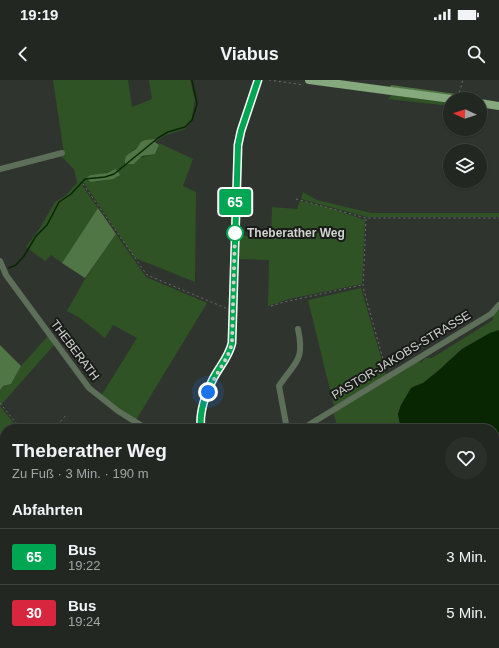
<!DOCTYPE html>
<html lang="de">
<head>
<meta charset="utf-8">
<style>
  :root { --surface:#232722; --page:#2b2f2a; --text:#f1f3f6; --muted:#a3a5a5; --line:#404440 }
  body { margin:0; font-family:Helvetica,sans-serif; background:var(--page); color:var(--text); height:100vh; display:flex; flex-direction:column; font-size:15px; white-space:nowrap }
  * { box-sizing:border-box; margin:0 }
  p { font-size:13px; color:var(--muted) }
  .icon { flex:none; width:22px; height:22px; fill:none; stroke:currentColor; stroke-width:2; stroke-linecap:round; stroke-linejoin:round }
  .map { position:relative; flex:1; overflow:hidden }
  .panel { position:absolute; left:0px; top:344px; width:499px; height:224px; display:flex; flex-direction:column; background:var(--surface); border-radius:16px 16px 0 0; box-shadow:0 1px 3px #0004,0 0 0 1px var(--line) }
  .panel>* { flex:none }
  .badge { padding:0 8px; border-radius:3px; font-size:14px; line-height:26px }
  .needle { width:26px; rotate:273deg }
  .controls { position:absolute; left:443px; top:12px; display:grid; gap:8px }
  .controls a { display:grid; place-items:center; width:44px; height:44px; border-radius:50%; background:var(--surface); box-shadow:0 1px 3px #0004,0 0 0 1px var(--line); font-size:20px }
  .you { position:absolute; width:20px; height:20px; margin:-10px; border:3px solid #fff; border-radius:50%; background:#1a73e8; box-shadow:0 0 0 6px #1a73e833 }
  .map>.badge { position:absolute; translate:-50% -50%; box-shadow:0 0 0 2px #fff }
  h2 { padding:0 12px; font-size:15px; line-height:36px }
  .round { display:grid; place-items:center; flex:none; width:42px; height:42px; border-radius:21px; background:var(--page) }
  .summary { display:flex; align-items:center; justify-content:space-between; height:68px; padding:0 12px }
  h1 { font-size:19px; font-weight:600; line-height:30px }
  ul { padding:0; list-style:none }
  li { display:flex; align-items:center; gap:12px; height:56px; padding:0 12px; border-top:1px solid var(--line) }
  li div { flex:1 }
  li b { display:block; font-size:15px }
  li em { font-style:normal }
  li .badge { min-width:44px; font-weight:700; text-align:center }
  .status { display:flex; justify-content:space-between; align-items:center; height:28px; padding:0 20px; background:var(--surface); direction:ltr }
  .status svg { height:11px; fill:currentColor }
  header { display:flex; justify-content:space-between; align-items:center; height:52px; padding:0 12px; background:var(--surface); font-size:18px; font-weight:600 }
  .map>svg:first-child { display:block }
  .green { fill:#2f5325; fill-rule:evenodd }
  .forest { fill:#4f7644 }
  .water { fill:#092602 }
  .lines { fill:none; stroke-linecap:round; stroke-linejoin:round }
  .stream { stroke:#092602; stroke-width:1.5 }
  .path { stroke:#6b706a; stroke-width:1; stroke-dasharray:2 3; stroke-linecap:butt }
  .minor { stroke:#5d6e59; stroke-width:6 }
  .major { stroke:#85a97c; stroke-width:8 }
  .line-casing { stroke:#fff; stroke-width:9 }
  .line { stroke:#00a651; stroke-width:6 }
  .walk { stroke:#d0d3cf; stroke-width:4; stroke-dasharray:0 7.2 }
  .stop-dot { fill:#fff; stroke:#00a651; stroke-width:2 }
  .labels { text-anchor:middle; stroke-width:4; stroke-linejoin:round; paint-order:stroke }
  .stop-label { font-size:12px; font-weight:bold; fill:#d0d3cf; stroke:#191b18; text-anchor:start }
  .street-label { font-size:12px; fill:#d0d3cf; stroke:#191b18 }
</style>
</head>
<body>
<div class="status"><b>19:19</b><svg viewBox="0 0 49 12"><path d="M0 12V9h3v3zM5 12V6h3v6zM10 12V3h3v9zM15 12V0h3v12zM26 1h20v11H26zM47 4h2v5h-2z"/></svg></div>
<header><svg class="icon" aria-label="back" viewBox="0 0 24 24"><path d="M15 5l-7 7 7 7"/></svg>Viabus<svg class="icon" aria-label="search" viewBox="0 0 24 24"><circle cx="10" cy="10" r="6"/><path d="M15 15l6 6"/></svg></header>
<div class="map">
<svg width="499" height="568" viewBox="0 0 499 568">
  <rect width="100%" height="100%" fill="#2f342e"/>
  <g class="green">
    <path d="M53,0H128L132,27L152,19L149,0H190L195,20L191,42L185,49L166,55L155,62V59C142,59 137,69 127,75L134,84L140,78L156,73L159,63L193,79L183,106L196,112L195,202L135,178L84,103L82,105L98,128L62,183L51,175L45,181L26,167L40,148L55,122L66,115L77,103L74,89L61,76L64,74ZM111,91L106,100L95,102L91,95L101,94Z"/>
    <polygon points="392,15 450,23 450,26 388,19"/>
    <polygon points="303,112 317,120 371,133 499,133 499,137 367,137 301,119"/>
    <polygon points="300,121 330,128 365,140 362,204 289,219 268,226 269,180 236,179 236,156 271,156 272,127 297,129"/>
    <polygon points="116,154 146,197 207,223 136,340 101,316 137,258 113,245 105,258 80,238 67,231 85,199"/>
    <polygon points="361,208 386,295 334,326 308,220"/>
    <polygon points="499,230 499,250 490,253 462,269 438,291 423,303 414,306 401,325 398,334 401,349 338,349 333,331 420,278 421,283 425,278 432,278 493,240 493,235"/>
    <polygon points="48,256 54,265 0,326 15,345 20,349 5,349 5,555 0,554 0,310 3,306 11,304 21,286"/>
    <polygon points="21,563 70,563 68,568 28,568"/>
  </g>
  <g class="forest">
    <polygon points="391,5 456,14 452,16 390,7"/>
    <polygon points="155,59 155,62 159,65 155,74 142,76 134,84 125,84 125,79 127,75 136,69 141,62 145,60"/>
    <polygon points="116,89 120,95 113,99 91,102 86,98 91,95 107,93"/>
    <polygon points="98,128 116,154 85,198 62,183"/>
    <polygon points="0,265 21,286 11,304 3,306 0,310"/>
    <polygon points="494,517 499,517 499,541 494,543"/>
  </g>
  <g class="water">
    <polygon points="499,250 499,493 494,494 494,349 401,349 398,334 401,325 411,308 423,303 438,291 462,269 490,253"/>
    <polygon points="241,563 486,563 499,566 499,568 239,568"/>
  </g>
  <g class="lines">
    <g class="stream">
      <polyline points="9,188 16,185 24,176 36,156 47,145 59,122 71,114 85,99 105,97 114,94 158,58 168,52 185,47 192,40 197,24 192,0"/>
      <polyline points="0,417 5,418"/>
      <polyline points="494,509 499,508"/>
    </g>
    <g class="path">
      <polyline points="269,0 304,5"/>
      <polyline points="458,17 463,0"/>
      <polyline points="83,104 147,195 228,229"/>
      <polyline points="296,119 366,138 499,138"/>
      <polyline points="366,139 363,207 386,290"/>
      <polyline points="271,226 284,222 362,205"/>
      <polyline points="0,323 16,343 24,349"/>
      <polyline points="54,349 67,334"/>
      <polyline points="494,516 499,515"/>
    </g>
    <g class="minor">
      <polyline points="0,89 62,73"/>
      <polyline points="0,181 6,195 89,308 118,331 147,349"/>
      <path d="M201,347C199,333 206,312 213,299C219,287 229,277 232,263L239,65L241,51L258,0"/>
      <path d="M287,349L279,306C295,282 305,281 298,249"/>
      <polyline points="302,349 491,234 499,225"/>
      <polyline points="0,556 5,557"/>
      <polyline points="17,563 24,568"/>
      <polyline points="216,568 219,563"/>
    </g>
    <g class="major">
      <polyline points="309,0 451,19"/>
      <polyline points="480,23 499,26"/>
    </g>
  </g>
  <g class="lines">
    <g class="line-casing">
      <path id="line" d="M201,347C199,333 206,312 213,299C219,287 229,277 232,263L238,65L241,51L258,0"/>
    </g>
    <use href="#line" class="line"/>
    <path class="walk" d="M208,312C214,295 228,281 232,263L235,153"/>
  </g>
  <circle class="stop-dot" cx="235" cy="153" r="8"/>
  <g class="labels">
    <g class="stop-label">
      <text x="247" y="157">Theberather Weg</text>
    </g>
    <g class="street-label">
      <text transform="translate(75 270) rotate(53)" y="4">THEBERATH</text>
      <text transform="translate(401 275) rotate(-31)" y="4">PASTOR-JAKOBS-STRASSE</text>
    </g>
  </g>
</svg>
<div class="controls">
<a><svg class="needle" viewBox="-14 -14 28 28"><path d="M0-13l5 13h-10z" fill="#e53935"/><path d="M0 13l5-13h-10z" fill="#a3a5a5"/></svg></a>
<a><svg class="icon" aria-label="layers" viewBox="0 0 24 24"><path d="M12 4l9 5-9 5-9-5zM3 14l9 5 9-5"/></svg></a>
</div>
<div class="you" style="left:208px;top:312px"></div>
<b class="badge" style="left:235px;top:122px;background:#00a651;color:#fff">65</b>
<section class="panel">
<div class="summary"><div><h1>Theberather Weg</h1><p>Zu Fuß · 3 Min. · 190 m</p></div><a class="round"><svg class="icon" aria-label="heart" viewBox="0 0 24 24"><path d="M12 20l-8-8c-3-5 5-10 8-4 3-6 11-1 8 4z"/></svg></a></div>
<h2>Abfahrten</h2>
<ul>
<li><span class="badge" style="background:#00a651;color:#fff">65</span><div><b>Bus</b><p>19:22</p></div><em>3 Min.</em></li>
<li><span class="badge" style="background:#d7263d;color:#fff">30</span><div><b>Bus</b><p>19:24</p></div><em>5 Min.</em></li>
</ul>
</section>
</div>
</body>
</html>
